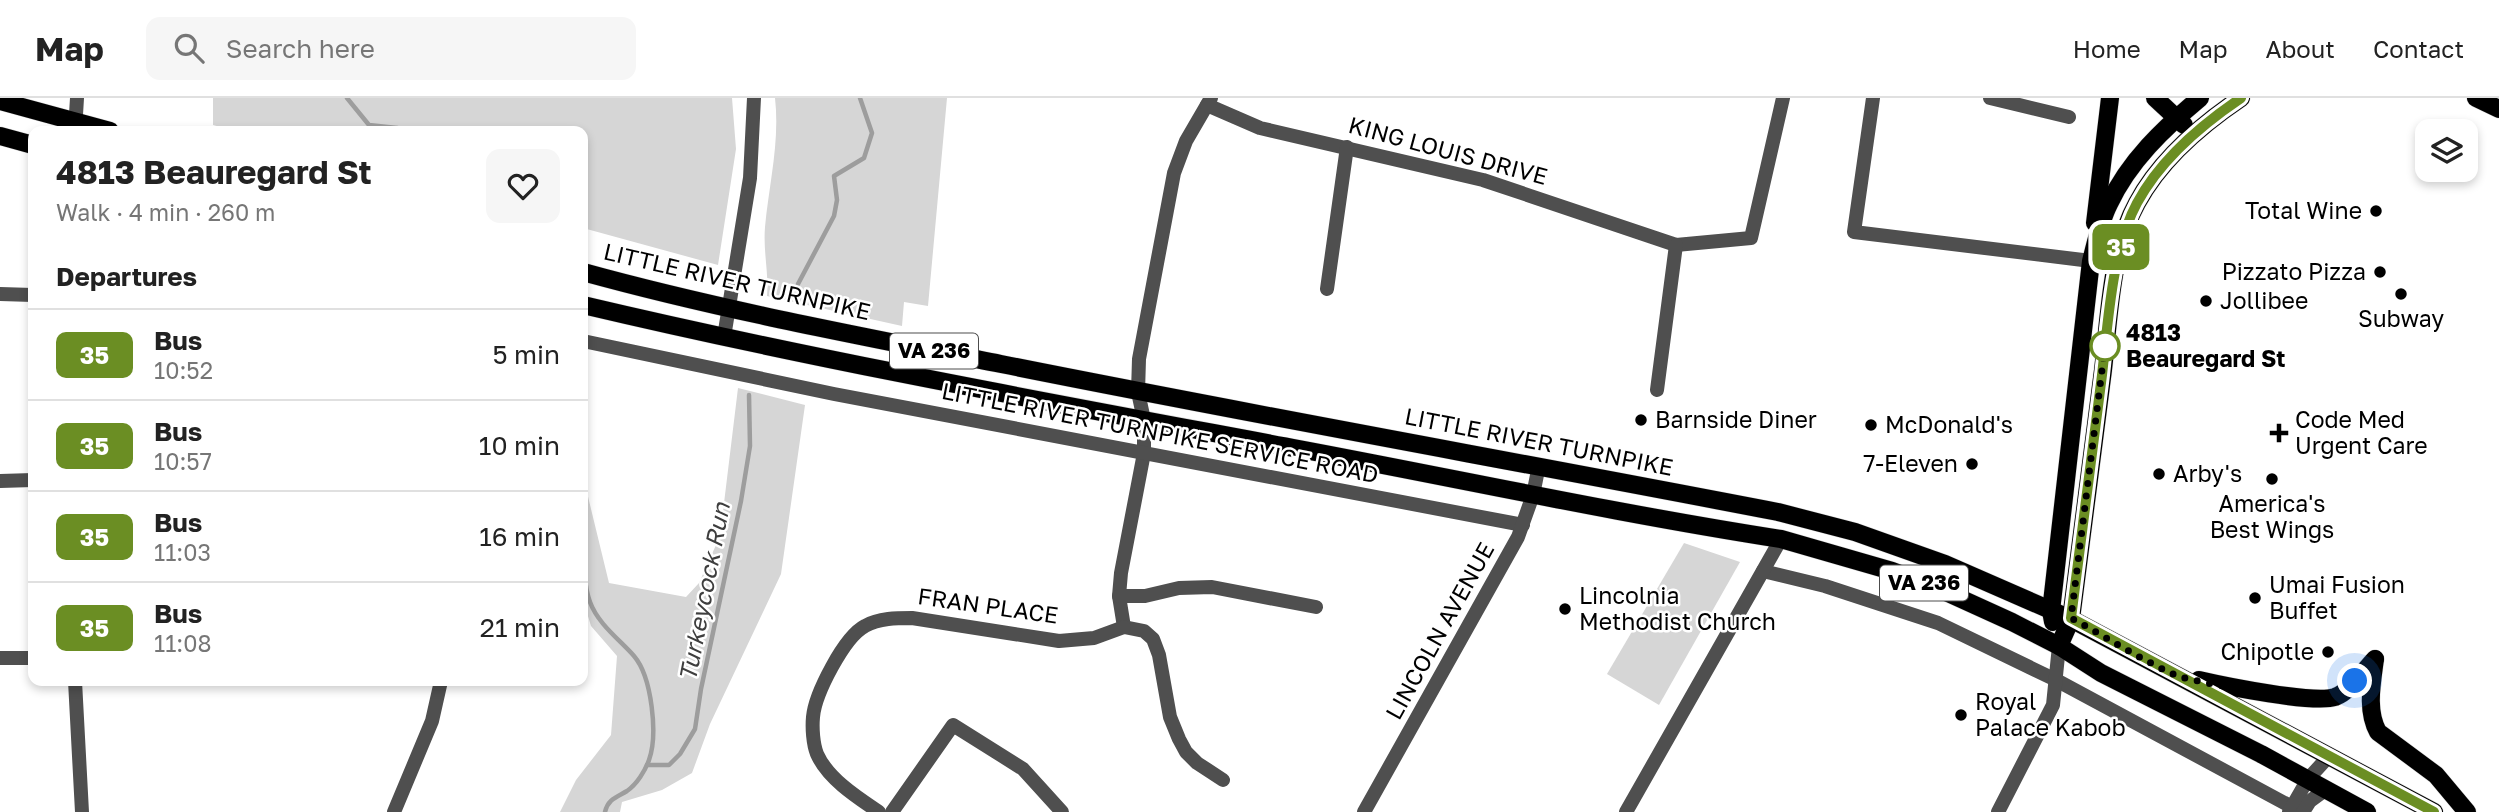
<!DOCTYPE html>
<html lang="en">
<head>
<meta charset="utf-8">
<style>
  :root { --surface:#fff; --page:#f6f6f6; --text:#222; --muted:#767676; --line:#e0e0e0 }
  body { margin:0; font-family:"Golos Text",sans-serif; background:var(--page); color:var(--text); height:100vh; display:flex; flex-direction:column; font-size:26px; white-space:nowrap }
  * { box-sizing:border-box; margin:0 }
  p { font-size:23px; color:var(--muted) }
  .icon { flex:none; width:38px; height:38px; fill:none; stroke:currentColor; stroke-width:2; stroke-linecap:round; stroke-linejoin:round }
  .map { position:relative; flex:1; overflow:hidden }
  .side { position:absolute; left:28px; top:28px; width:560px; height:560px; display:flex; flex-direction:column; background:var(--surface); border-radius:14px; box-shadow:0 4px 10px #0003 }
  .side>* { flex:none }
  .badge { padding:0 14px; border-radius:10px; font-size:24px; line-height:46px }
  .controls { position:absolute; left:2415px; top:21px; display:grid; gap:14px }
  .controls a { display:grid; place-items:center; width:63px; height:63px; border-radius:14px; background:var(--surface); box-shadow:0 4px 10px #0003; font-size:35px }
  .you { position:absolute; width:35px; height:35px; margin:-18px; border:5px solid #fff; border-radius:50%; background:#1a73e8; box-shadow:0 0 0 10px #1a73e833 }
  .map>.badge { position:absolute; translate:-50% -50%; box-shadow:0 0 0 4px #fff }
  h2 { padding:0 28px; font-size:26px; line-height:63px }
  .round { display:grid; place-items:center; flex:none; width:74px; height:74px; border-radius:14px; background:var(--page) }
  .summary { display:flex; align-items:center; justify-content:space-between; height:119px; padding:0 28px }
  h1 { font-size:33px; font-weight:700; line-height:52px }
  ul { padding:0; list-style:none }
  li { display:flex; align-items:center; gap:21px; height:91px; padding:0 28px; border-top:2px solid var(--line) }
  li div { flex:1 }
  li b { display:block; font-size:26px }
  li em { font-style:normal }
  li .badge { min-width:77px; font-weight:700; text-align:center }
  header { display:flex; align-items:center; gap:42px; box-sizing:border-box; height:98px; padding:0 35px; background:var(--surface); border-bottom:2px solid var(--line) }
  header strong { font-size:33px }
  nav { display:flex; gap:38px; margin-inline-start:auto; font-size:24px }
  .search { width:490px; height:63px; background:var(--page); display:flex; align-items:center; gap:18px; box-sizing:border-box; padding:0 24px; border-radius:14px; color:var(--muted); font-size:26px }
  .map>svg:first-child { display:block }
  .green { fill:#d6d6d6 }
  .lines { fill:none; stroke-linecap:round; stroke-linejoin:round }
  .stream { stroke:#9d9d9d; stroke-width:4.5 }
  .major-casing { stroke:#dbdbdb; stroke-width:19 }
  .minor { stroke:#4f4f4f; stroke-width:14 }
  .major { stroke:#000; stroke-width:18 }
  .line-casing { stroke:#fff; stroke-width:16 }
  .line { stroke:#6b8e23; stroke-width:10 }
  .walk { stroke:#000; stroke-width:7; stroke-dasharray:0 12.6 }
  .poi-dot { fill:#000; stroke:#fff; stroke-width:2.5 }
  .stop-dot { fill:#fff; stroke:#6b8e23; stroke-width:3.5 }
  .labels { text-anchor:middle; stroke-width:5; stroke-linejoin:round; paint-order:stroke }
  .shield { fill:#fff; stroke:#4c4c4c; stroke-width:2 }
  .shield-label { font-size:21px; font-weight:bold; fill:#000 }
  .street-label { font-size:23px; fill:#000; stroke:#fff }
  .poi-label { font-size:23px; fill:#000; stroke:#fff; text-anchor:start }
  .stop-label { font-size:23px; font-weight:bold; fill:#000; stroke:#fff; text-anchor:start }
  .water-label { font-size:24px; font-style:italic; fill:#3e3e3e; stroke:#fff }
</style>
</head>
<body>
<header>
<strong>Map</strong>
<div class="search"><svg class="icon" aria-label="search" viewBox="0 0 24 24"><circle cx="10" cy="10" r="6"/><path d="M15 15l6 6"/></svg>Search here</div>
<nav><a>Home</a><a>Map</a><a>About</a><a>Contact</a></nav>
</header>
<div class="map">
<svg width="2499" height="714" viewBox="0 0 2499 714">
  <rect width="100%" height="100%" fill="#fff"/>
  <g class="green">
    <polygon points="213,0 732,0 736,51 718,167 583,130 583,33 235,33 213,27"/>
    <path d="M775,0H947L928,208L904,204L902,228L767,198C769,175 763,154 765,129C769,86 780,44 775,0Z"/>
    <polygon points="738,290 805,307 781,476 710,626 692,675 662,692 622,704 620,714 560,714 576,682 611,637 617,558 591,528 583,502 583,378 609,485 686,499 699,485 720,438"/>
    <polygon points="1684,445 1740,464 1659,607 1607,576"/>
  </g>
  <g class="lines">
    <g class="stream">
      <polyline points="347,0 369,27 397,30 408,33"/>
      <polyline points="798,186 834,118 837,102 834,78 864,60 872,35 860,0"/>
      <path d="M583,418C588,446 580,477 590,504C598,526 620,542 634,558C652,579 658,637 649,662C645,673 637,686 627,693C617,699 608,701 605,714"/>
      <polyline points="647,667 669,667 680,656 695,631 701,591 741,403 750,348 749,297"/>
    </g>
    <g class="major-casing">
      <g id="major">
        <polyline points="2155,0 2184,27"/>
        <polyline points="2476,0 2499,11"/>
        <polyline points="0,3 110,33"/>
        <polyline points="0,38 33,47"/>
        <polyline points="2095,125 2110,0"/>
        <path d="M583,174C721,212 861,238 1001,266C1260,318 1519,364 1778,414L1855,434L1945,466L2071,521L2434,714"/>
        <path d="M583,207C820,263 1059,306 1299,351C1459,381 1620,416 1781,441L1892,473L1935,489L2012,524L2059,548L2101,575L2261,656L2367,714"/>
        <path d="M2053,524L2051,513L2091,163C2096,144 2100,124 2109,106C2129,63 2164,30 2200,0"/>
        <path d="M2059,548L2071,521C2082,438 2092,355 2103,272C2109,220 2111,152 2137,105C2160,62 2201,27 2241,0"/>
        <path d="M2375,561C2372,585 2366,612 2378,634L2436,677L2467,714"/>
        <path d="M2199,582C2225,588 2314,606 2335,599C2351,593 2363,573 2375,561"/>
      </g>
    </g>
    <g class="minor">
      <polyline points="1211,0 1186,43 1174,75 1139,261 1138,294 1144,322 1144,355 1121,475 1119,498 1124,529 1144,533 1153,541 1159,557 1170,619 1179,641 1186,654 1197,665 1223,682"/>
      <polyline points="1873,0 1854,134 2091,163"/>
      <polyline points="1990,0 2069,19"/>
      <polyline points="1207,7 1260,30 1483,82 1676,147 1751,140 1783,0"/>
      <polyline points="75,33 77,0"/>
      <polyline points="1327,191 1347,49"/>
      <polyline points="0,196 33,197"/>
      <polyline points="724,239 750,80 754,0"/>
      <polyline points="583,243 834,296 1523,427"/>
      <polyline points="1657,292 1676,147"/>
      <polyline points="0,383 33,382"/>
      <polyline points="1763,473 1825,488 1938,525 2056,582 2292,709"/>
      <polyline points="1119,498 1145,498 1179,490 1212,489 1316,509"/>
      <polyline points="0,560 33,560"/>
      <polyline points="75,583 82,714"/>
      <polyline points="394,714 432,623 441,583"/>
      <path d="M879,714C858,700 828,681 817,656C813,646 812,630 813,619C815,596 844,539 865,528C879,520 897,520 912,520L1059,543L1094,540L1124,529"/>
      <polyline points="892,714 953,627 1023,671 1062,714"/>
      <polyline points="1364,714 1518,439 1533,397 1539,367"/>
      <polyline points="1626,714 1781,441"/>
      <polyline points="1998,714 2053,607 2059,548"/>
      <polyline points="2289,714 2308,681 2330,657"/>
      <polyline points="2303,714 2310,703 2325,692"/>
    </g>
    <use href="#major" class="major"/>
  </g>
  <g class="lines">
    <g class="line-casing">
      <path id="line" d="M2241,0C2201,27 2160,62 2137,105C2112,151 2108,225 2102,277C2092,358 2082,439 2071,520L2434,714"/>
    </g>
    <use href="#line" class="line"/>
    <path class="walk" d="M2105,248L2071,520C2106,539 2140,561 2175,577C2195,585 2316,605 2334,599C2343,596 2349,589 2355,583"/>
  </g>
  <g class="poi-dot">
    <circle cx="2376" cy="113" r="7"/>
    <circle cx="2380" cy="174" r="7"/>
    <circle cx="2401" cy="196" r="7"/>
    <circle cx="2206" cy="203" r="7"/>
    <circle cx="1641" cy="322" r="7"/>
    <circle cx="1871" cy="327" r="7"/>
    <path d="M2275.5 324.5h7v7h7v7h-7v7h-7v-7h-7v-7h7z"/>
    <circle cx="1972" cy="366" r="7"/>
    <circle cx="2159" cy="376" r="7"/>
    <circle cx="2272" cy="381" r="7"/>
    <circle cx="2255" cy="500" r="7"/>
    <circle cx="1565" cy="511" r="7"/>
    <circle cx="2328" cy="554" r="7"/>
    <circle cx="1961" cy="617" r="7"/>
  </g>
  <circle class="stop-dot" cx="2105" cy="248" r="14"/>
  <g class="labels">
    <g class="shield">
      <rect x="890" y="235.5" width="88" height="35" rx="5"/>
      <rect x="1880" y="467.5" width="88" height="35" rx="5"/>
    </g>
    <g class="shield-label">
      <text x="934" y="260">VA 236</text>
      <text x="1924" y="492">VA 236</text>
    </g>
    <g class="street-label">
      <text transform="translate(1448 53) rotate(15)" y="8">KING LOUIS DRIVE</text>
      <text transform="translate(737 184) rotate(13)" y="8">LITTLE RIVER TURNPIKE</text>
      <text transform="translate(1160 335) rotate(11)" y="8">LITTLE RIVER TURNPIKE SERVICE ROAD</text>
      <text transform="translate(1539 344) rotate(11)" y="8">LITTLE RIVER TURNPIKE</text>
      <text transform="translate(988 508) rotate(8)" y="8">FRAN PLACE</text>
      <text transform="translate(1440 533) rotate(-61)" y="8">LINCOLN AVENUE</text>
    </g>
    <g class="poi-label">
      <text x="2362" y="121" text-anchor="end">Total Wine</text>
      <text x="2366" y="182" text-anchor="end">Pizzato Pizza</text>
      <text x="2220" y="211">Jollibee</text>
      <text x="2401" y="229" text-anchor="middle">Subway</text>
      <text x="1655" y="330">Barnside Diner</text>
      <text x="2295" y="330">Code Med<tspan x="2295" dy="26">Urgent Care</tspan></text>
      <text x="1885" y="335">McDonald's</text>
      <text x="1958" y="374" text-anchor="end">7-Eleven</text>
      <text x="2173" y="384">Arby's</text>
      <text x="2272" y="414" text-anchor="middle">America's<tspan x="2272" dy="26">Best Wings</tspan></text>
      <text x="2269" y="495">Umai Fusion<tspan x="2269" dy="26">Buffet</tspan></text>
      <text x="1579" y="506">Lincolnia<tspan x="1579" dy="26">Methodist Church</tspan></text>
      <text x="2314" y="562" text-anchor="end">Chipotle</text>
      <text x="1975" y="612">Royal<tspan x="1975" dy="26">Palace Kabob</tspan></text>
    </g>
    <g class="stop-label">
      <text x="2126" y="243">4813<tspan x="2126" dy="26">Beauregard St</tspan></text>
    </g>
    <g class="water-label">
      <text transform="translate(705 494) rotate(-79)" y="8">Turkeycock Run</text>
    </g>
  </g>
</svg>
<div class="controls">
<a><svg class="icon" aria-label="layers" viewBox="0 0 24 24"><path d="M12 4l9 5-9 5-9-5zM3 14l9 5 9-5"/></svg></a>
</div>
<div class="you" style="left:2355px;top:583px"></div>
<b class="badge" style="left:2121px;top:149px;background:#6b8e23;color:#fff">35</b>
<section class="side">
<div class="summary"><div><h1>4813 Beauregard St</h1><p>Walk · 4 min · 260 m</p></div><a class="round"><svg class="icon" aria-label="heart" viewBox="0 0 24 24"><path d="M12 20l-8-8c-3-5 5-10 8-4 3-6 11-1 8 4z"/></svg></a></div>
<h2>Departures</h2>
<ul>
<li><span class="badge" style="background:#6b8e23;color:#fff">35</span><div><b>Bus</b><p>10:52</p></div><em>5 min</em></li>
<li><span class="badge" style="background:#6b8e23;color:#fff">35</span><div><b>Bus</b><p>10:57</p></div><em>10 min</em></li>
<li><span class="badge" style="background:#6b8e23;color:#fff">35</span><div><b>Bus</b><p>11:03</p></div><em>16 min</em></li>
<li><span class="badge" style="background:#6b8e23;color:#fff">35</span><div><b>Bus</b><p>11:08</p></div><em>21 min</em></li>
</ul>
</section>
</div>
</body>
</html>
